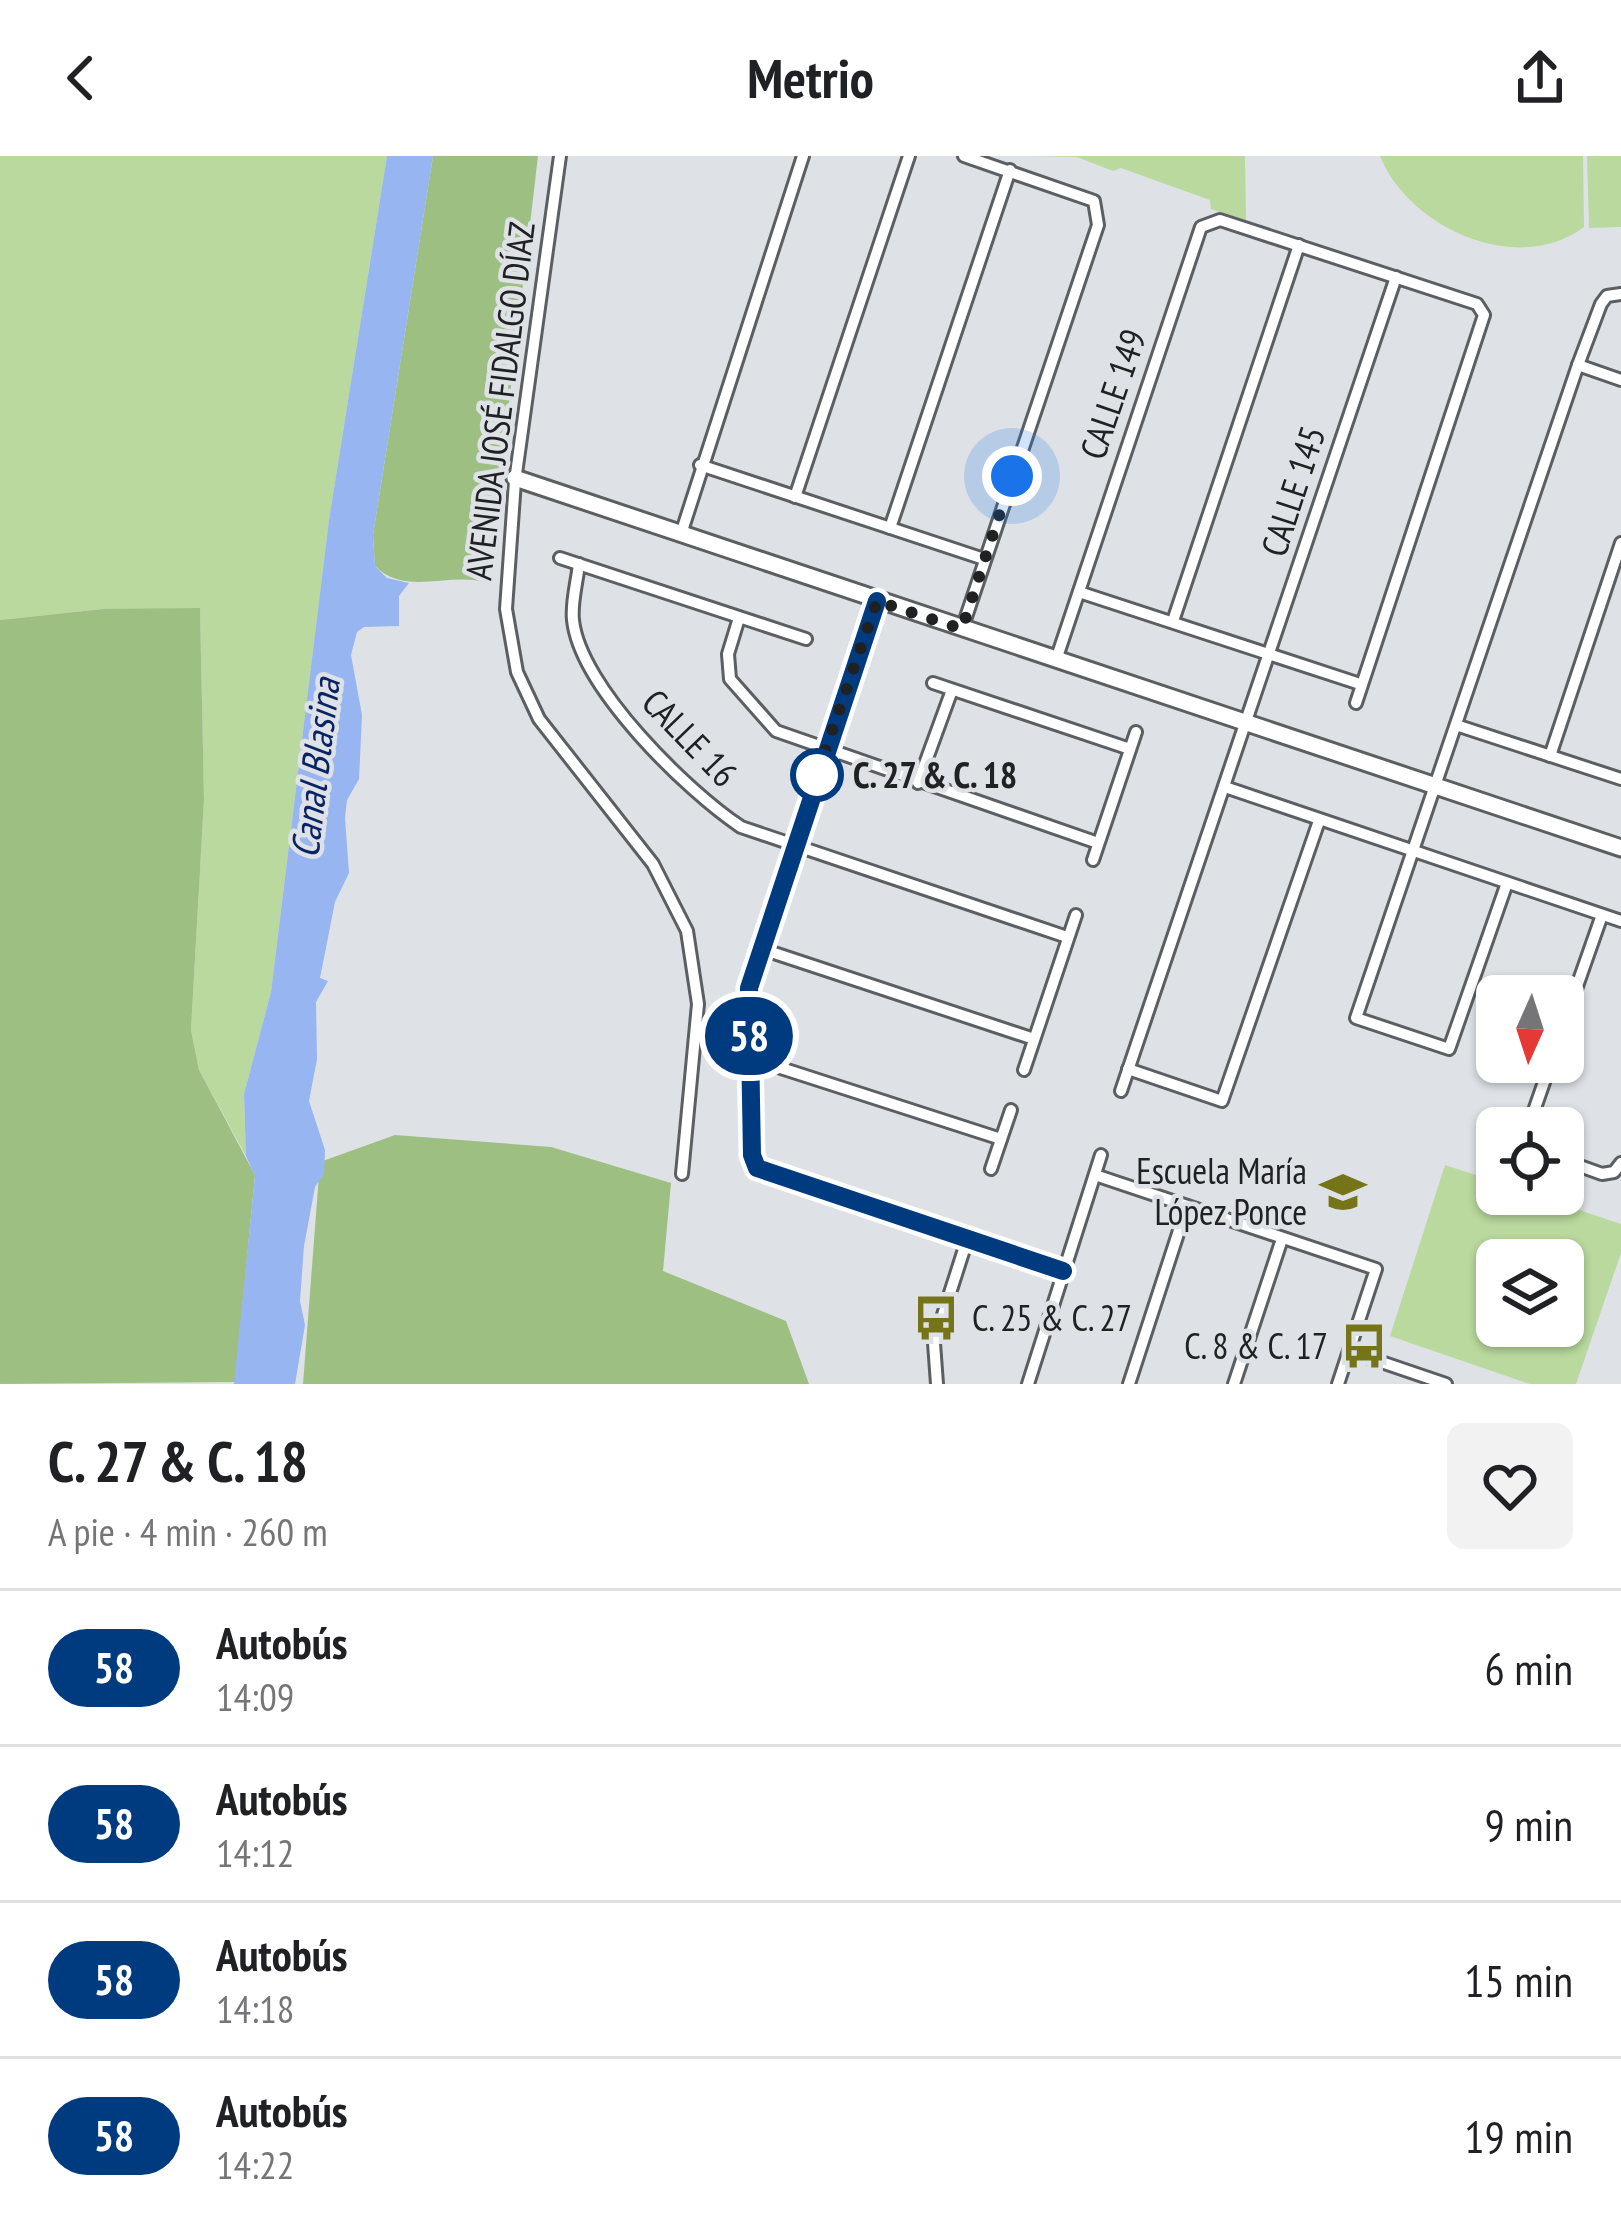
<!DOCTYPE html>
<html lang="es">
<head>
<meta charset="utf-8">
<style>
  :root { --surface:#fff; --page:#f2f2f2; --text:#202124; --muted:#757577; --line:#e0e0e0 }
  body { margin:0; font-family:"PT Sans Narrow",sans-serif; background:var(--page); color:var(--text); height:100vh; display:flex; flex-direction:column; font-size:45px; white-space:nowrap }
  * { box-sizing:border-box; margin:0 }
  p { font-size:39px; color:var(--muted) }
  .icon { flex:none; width:66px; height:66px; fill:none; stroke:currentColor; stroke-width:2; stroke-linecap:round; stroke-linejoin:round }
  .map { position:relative; height:1228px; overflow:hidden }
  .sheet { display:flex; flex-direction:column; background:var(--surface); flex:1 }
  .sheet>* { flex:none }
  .badge { padding:0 24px; border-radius:39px; font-size:42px; line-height:78px }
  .needle { width:78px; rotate:183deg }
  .fabs { position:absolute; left:1476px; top:819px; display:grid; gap:24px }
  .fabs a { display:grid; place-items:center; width:108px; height:108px; border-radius:18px; background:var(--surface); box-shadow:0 3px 9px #0004; font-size:60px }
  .you { position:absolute; width:60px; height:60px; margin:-30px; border:9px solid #fff; border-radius:50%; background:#1a73e8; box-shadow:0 0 0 18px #1a73e833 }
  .map>.badge { position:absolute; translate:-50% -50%; box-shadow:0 0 0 6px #fff }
  .round { display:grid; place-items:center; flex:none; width:126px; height:126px; border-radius:18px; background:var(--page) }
  .overview { display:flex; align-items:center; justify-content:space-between; height:204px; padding:0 48px }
  h1 { font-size:57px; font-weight:700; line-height:90px }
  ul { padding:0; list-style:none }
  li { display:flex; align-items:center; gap:36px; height:156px; padding:0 48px; border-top:3px solid var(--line) }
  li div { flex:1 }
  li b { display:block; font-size:45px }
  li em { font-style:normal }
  li .badge { min-width:132px; font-weight:700; text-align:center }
  header { display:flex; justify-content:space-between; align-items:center; height:156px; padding:0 48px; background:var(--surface); font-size:54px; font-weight:700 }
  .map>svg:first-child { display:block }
  .green { fill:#b9d99e; fill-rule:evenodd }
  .forest { fill:#9ebf82 }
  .water { fill:#97b5f0 }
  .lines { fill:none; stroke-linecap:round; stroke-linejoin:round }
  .street-casing { stroke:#5b5f62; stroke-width:16 }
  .secondary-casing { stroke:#5b5f62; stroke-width:21 }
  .street { stroke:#fff; stroke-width:10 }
  .secondary { stroke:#fff; stroke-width:15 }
  .line-casing { stroke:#fff; stroke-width:27 }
  .line { stroke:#003b80; stroke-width:18 }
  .walk { stroke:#202122; stroke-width:12; stroke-dasharray:0 21.6 }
  .stop-dot { fill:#fff; stroke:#003b80; stroke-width:6 }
  .labels { text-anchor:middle; stroke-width:9; stroke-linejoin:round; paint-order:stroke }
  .street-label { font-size:36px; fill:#202122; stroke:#dee2e6 }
  .stop-label { font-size:36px; font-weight:bold; fill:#202122; stroke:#dee2e6; text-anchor:start }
  .poi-label { font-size:36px; fill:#202122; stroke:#dee2e6; text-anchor:end }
  .water-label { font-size:39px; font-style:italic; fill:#092466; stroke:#dee2e6 }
</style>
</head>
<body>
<header><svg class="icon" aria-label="back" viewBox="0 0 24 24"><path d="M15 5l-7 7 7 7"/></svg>Metrio<svg class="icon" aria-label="share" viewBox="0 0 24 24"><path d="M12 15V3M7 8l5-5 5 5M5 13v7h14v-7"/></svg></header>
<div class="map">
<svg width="1621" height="1228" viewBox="0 0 1621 1228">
  <rect width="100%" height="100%" fill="#dee2e6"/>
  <g class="green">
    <polygon points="0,0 387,0 329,364 271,836 244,938 246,1000 199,914 191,874 204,643 200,453 103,453 0,464"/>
    <polygon points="1029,0 1245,0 1246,64 1211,53 1210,44 1121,12 1113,15 1077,1"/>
    <path d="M1380,0H1583L1584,71C1517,121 1409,72 1380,0Z"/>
    <polygon points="1587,0 1621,0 1621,71 1589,72"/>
    <path d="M1445,1009L1497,1026V1038H1532L1621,1068V1097L1576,1228H1530L1390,1180ZM1497,1104H1563V1170H1497Z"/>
  </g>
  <g class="forest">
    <path d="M433,0H538L488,427C449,415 406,441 375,410L373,379Z"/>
    <polygon points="200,452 204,643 191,874 199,914 255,1019 235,1226 0,1228 0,464 103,453"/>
    <polygon points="395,979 551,991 671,1027 663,1115 786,1165 809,1228 303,1228 320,1006"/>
  </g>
  <polygon class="water" points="387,0 433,0 373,379 375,410 387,422 409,427 399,440 399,470 364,471 357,476 351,499 362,559 359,623 347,644 345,662 349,717 335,746 320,822 328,825 316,846 317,903 309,945 325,994 324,1018 315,1031 304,1090 300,1145 305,1169 295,1228 234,1228 255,1020 246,1000 244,938 271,836 329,364"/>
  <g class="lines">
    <g class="street-casing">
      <g id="street">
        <polyline points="560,0 515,325 506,453 517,516 539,563 653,708 687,775 698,848 682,1018"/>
        <polyline points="1578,209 1621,224"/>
        <polyline points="700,309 984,403"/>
        <polyline points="795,341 909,0"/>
        <polyline points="890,372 1010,14"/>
        <polyline points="681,378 803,0"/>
        <polyline points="560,402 806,483"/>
        <path d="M579,408C577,426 571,447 573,464C580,531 687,635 741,671L1067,781"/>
        <polyline points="1079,436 1360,528"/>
        <polyline points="877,444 750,831 752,999 757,1012 1063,1115"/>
        <polyline points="739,462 728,498 730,523 776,575 1098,687"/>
        <polyline points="1173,465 1299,89"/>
        <polyline points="962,473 1098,69 1094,45 964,0"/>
        <polyline points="1056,504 1201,71 1220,64 1477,148 1484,159 1356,547"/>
        <polyline points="933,527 1130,593"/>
        <polyline points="1456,569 1621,623"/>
        <polyline points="1550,600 1621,387"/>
        <polyline points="918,627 952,534"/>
        <polyline points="1225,631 1621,765"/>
        <polyline points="1093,704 1136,576"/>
        <polyline points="1507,727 1449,893 1356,862 1578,209 1601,148 1607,140 1621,138"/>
        <polyline points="759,792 1034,883"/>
        <polyline points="1563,870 1602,759"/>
        <polyline points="750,902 1001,983"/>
        <polyline points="1128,913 1222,945 1319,665"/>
        <polyline points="1024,914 1076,759"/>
        <polyline points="1121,935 1396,121"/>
        <polyline points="1528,972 1551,906"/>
        <polyline points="1563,1004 1602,1018 1614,1016 1621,1007"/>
        <polyline points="991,1013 1011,954"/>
        <polyline points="1095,1019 1376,1113 1338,1228"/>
        <polyline points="1349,1195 1446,1228"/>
        <polyline points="937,1228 934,1187 967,1084"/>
        <polyline points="1028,1228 1101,999"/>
        <polyline points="1129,1228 1187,1050"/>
        <polyline points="1234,1228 1282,1083"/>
      </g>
    </g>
    <g class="secondary-casing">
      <polyline id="secondary" points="515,322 1621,692"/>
    </g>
    <use href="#street" class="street"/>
    <use href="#secondary" class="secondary"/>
  </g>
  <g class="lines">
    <g class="line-casing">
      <polyline id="line" points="877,445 749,832 752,999 757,1012 1063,1115"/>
    </g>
    <use href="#line" class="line"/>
    <polyline class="walk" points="817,619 814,627 877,445 962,473 1012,320"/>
  </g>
  <defs>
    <g id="school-bare" transform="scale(3.6)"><path d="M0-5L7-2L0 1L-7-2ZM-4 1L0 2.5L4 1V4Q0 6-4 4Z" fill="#767418" stroke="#dee2e6" stroke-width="2.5" paint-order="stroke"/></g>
    <g id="bus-bare" transform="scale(3.6)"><path d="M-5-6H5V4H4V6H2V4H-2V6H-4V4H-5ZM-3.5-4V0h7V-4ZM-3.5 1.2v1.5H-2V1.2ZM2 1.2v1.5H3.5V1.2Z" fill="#767418" stroke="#dee2e6" stroke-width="2.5" paint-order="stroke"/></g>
  </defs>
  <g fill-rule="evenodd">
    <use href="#school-bare" x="1343" y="1036"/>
    <use href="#bus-bare" x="936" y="1162"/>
    <use href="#bus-bare" x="1364" y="1190"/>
  </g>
  <circle class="stop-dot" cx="817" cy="619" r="24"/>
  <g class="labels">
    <g class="street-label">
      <text transform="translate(1113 238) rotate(-71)" y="13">CALLE 149</text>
      <text transform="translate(500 245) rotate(-83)" y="13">AVENIDA JOSÉ FIDALGO DÍAZ</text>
      <text transform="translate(1293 335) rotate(-72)" y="13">CALLE 145</text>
      <text transform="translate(690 582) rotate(46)" y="13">CALLE 16</text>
    </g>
    <g class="stop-label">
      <text x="853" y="632">C. 27 &amp; C. 18</text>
    </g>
    <g class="poi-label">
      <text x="1307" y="1028">Escuela María<tspan x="1307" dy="41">López Ponce</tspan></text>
      <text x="972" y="1175" text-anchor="start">C. 25 &amp; C. 27</text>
      <text x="1328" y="1203">C. 8 &amp; C. 17</text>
    </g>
    <g class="water-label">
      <text transform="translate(315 612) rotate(-83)" y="14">Canal Blasina</text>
    </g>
  </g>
</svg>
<div class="fabs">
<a><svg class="needle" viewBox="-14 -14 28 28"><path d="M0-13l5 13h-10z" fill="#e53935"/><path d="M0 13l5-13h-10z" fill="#757577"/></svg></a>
<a><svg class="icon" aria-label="locate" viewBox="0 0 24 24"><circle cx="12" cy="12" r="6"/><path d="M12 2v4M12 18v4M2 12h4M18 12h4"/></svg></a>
<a><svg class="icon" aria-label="layers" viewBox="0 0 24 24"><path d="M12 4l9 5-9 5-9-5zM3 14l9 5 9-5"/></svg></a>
</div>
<div class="you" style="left:1012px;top:320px"></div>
<b class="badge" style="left:749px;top:880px;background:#003b80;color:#fff">58</b>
</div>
<section class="sheet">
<div class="overview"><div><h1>C. 27 &amp; C. 18</h1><p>A pie · 4 min · 260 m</p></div><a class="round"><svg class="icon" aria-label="heart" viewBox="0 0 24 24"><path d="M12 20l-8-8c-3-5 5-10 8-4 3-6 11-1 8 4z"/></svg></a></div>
<ul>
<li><span class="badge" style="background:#003b80;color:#fff">58</span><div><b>Autobús</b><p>14:09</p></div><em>6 min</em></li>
<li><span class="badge" style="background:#003b80;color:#fff">58</span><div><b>Autobús</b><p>14:12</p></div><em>9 min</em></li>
<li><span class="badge" style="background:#003b80;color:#fff">58</span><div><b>Autobús</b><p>14:18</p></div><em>15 min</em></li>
<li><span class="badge" style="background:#003b80;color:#fff">58</span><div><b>Autobús</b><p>14:22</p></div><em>19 min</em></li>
</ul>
</section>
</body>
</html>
